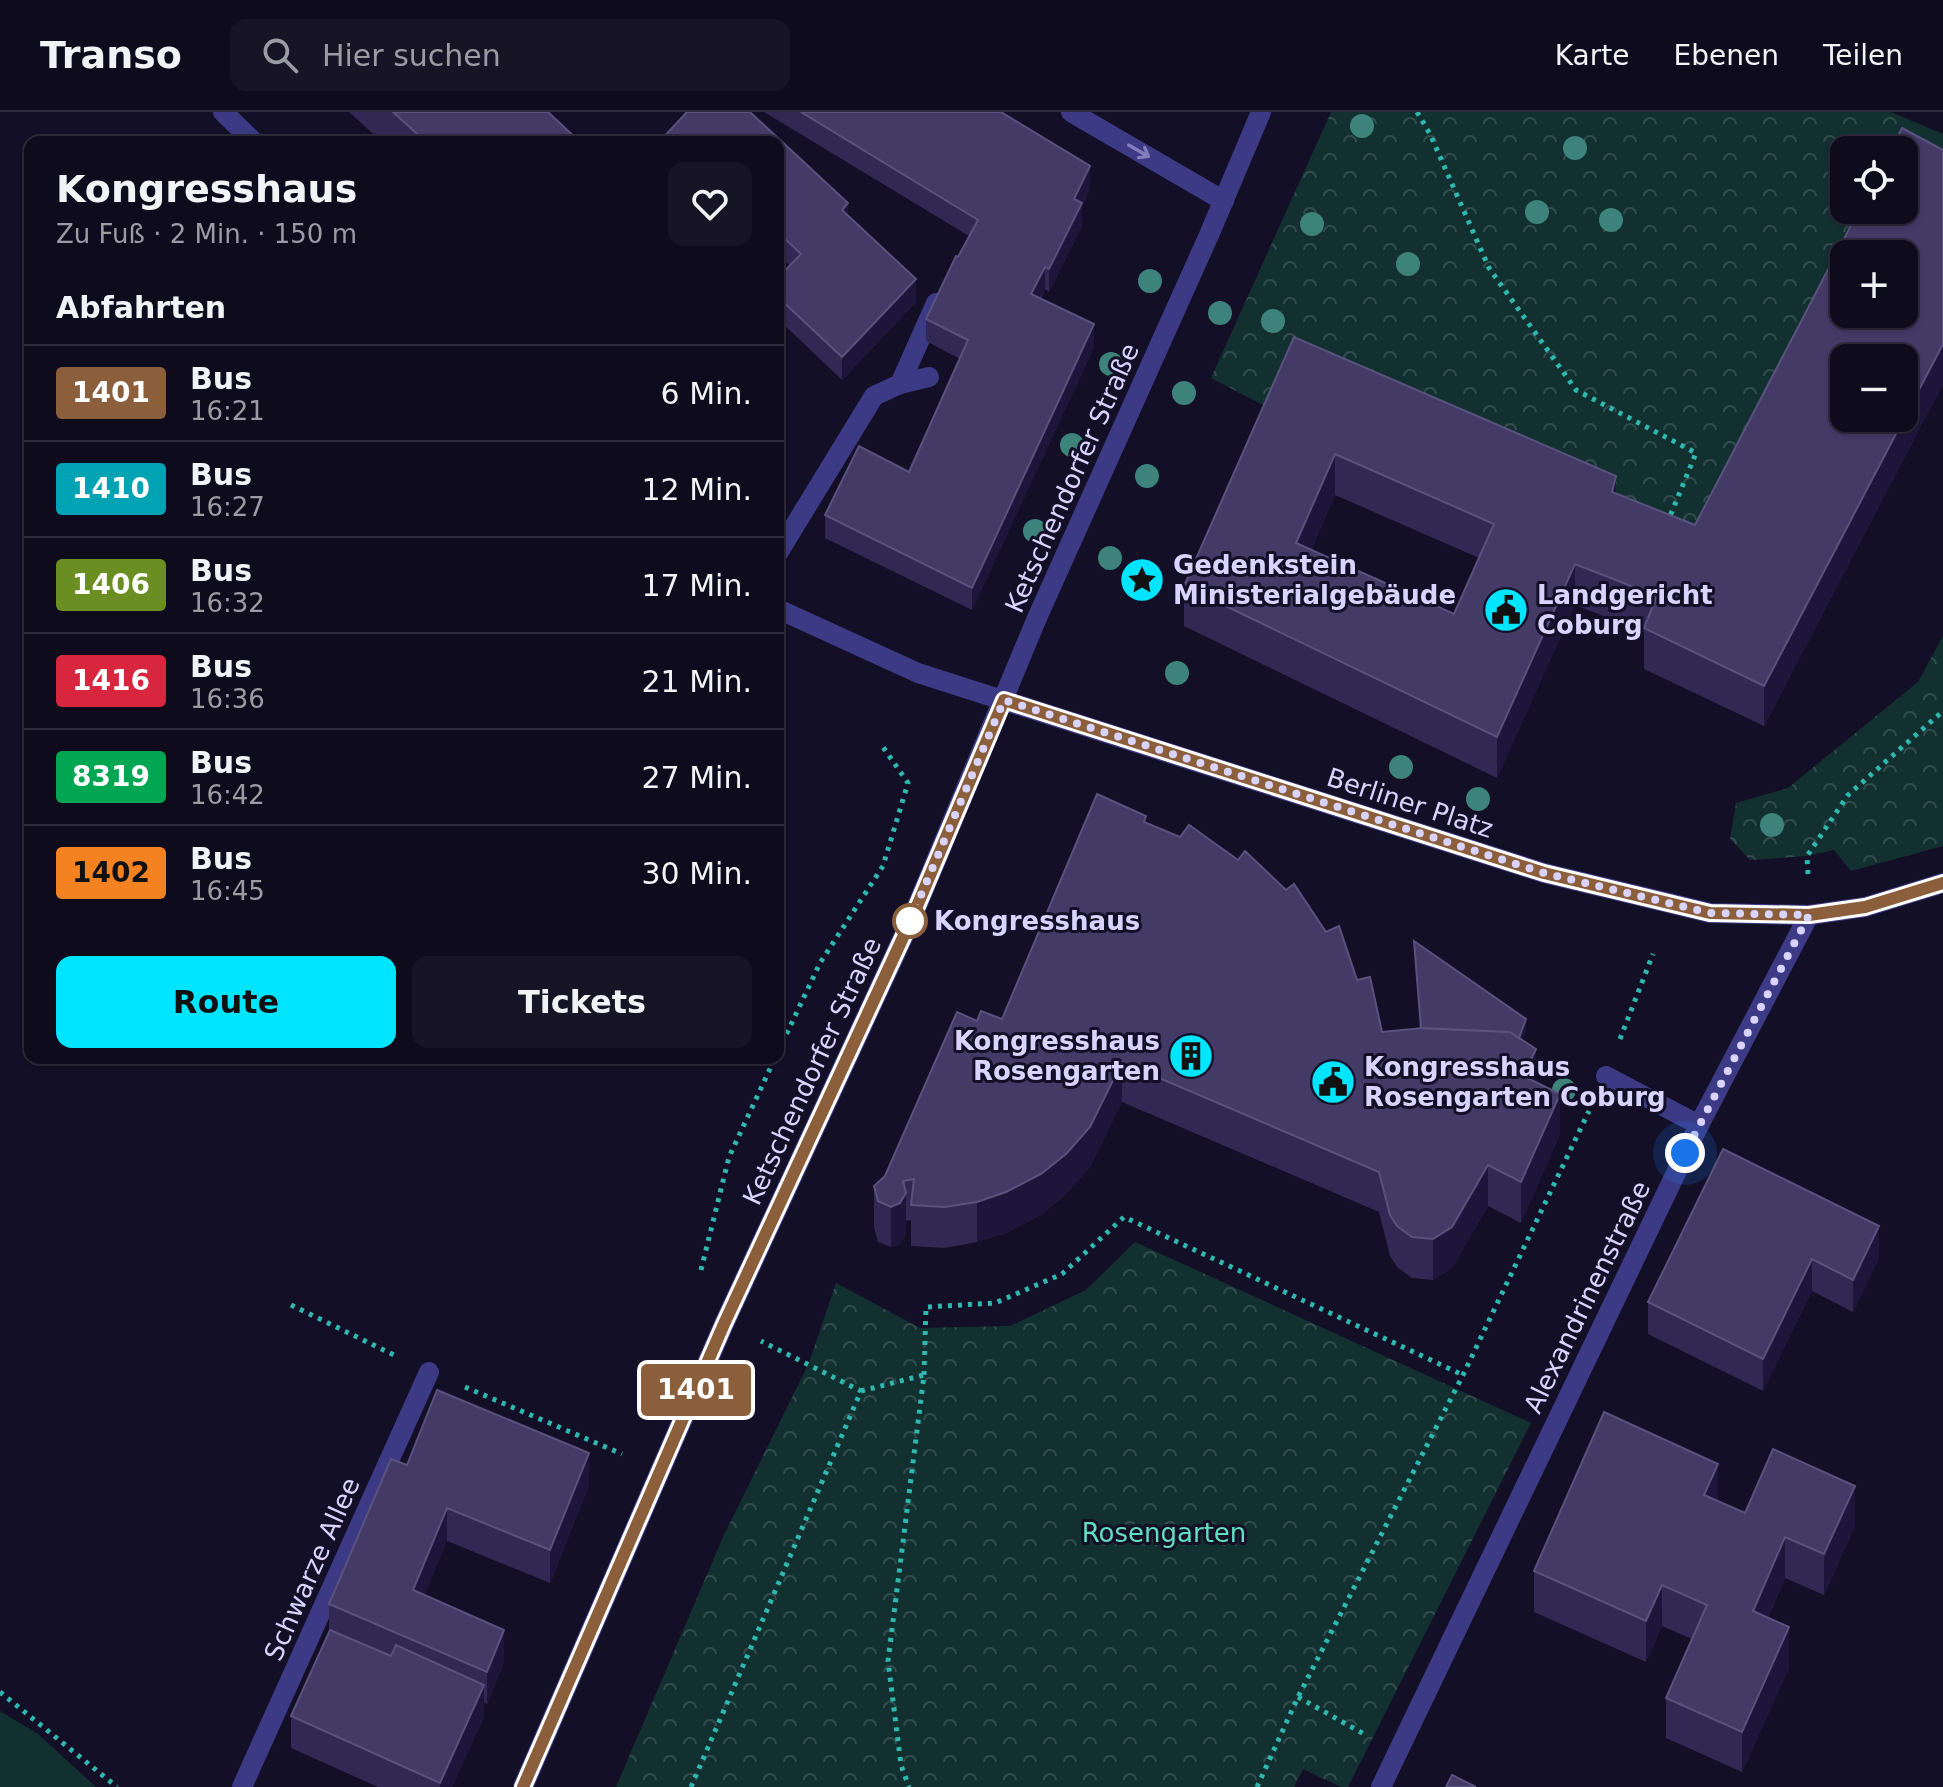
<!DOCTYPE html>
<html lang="de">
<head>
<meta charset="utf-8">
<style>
  :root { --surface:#0e0b1c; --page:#171425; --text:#f1f3f6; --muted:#9b9ba3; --line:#2e2b3b; --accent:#00e5ff }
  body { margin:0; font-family:"DejaVu Sans",sans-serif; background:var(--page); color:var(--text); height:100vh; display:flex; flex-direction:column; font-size:30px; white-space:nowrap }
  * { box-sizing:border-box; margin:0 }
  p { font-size:26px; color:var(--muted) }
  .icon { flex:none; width:44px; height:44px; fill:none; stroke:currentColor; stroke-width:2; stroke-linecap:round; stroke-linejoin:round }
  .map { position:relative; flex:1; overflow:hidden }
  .side { position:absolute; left:24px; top:24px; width:760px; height:928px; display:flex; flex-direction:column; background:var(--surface); border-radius:16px; box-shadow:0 2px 6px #0004,0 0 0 2px var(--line) }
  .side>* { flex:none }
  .badge { padding:0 16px; border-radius:6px; font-size:28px; line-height:52px }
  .buttons { position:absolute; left:1830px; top:24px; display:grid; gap:16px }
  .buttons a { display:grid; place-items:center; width:88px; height:88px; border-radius:16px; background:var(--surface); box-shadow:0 2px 6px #0004,0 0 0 2px var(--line); font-size:40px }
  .you { position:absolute; width:40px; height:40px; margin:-20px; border:6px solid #fff; border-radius:50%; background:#1a73e8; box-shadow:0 0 0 12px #1a73e833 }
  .map>.badge { position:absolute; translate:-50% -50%; box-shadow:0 0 0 4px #fff }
  h2 { padding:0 32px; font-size:30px; line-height:72px }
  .round { display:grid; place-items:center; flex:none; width:84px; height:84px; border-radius:16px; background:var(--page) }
  .headline { display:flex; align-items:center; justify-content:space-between; height:136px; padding:0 32px }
  h1 { font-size:38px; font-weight:700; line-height:60px }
  .action { display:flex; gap:16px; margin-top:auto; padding:16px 32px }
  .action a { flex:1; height:92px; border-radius:16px; background:var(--accent); color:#111; font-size:32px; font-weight:700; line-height:92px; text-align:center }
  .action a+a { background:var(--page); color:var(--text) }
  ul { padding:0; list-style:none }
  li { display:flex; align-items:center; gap:24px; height:96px; padding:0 32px; border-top:2px solid var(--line) }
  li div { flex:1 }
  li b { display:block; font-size:30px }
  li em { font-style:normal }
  li .badge { min-width:88px; font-weight:700; text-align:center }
  header { display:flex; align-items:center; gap:48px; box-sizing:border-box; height:112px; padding:0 40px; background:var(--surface); border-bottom:2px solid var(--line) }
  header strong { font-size:38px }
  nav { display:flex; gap:44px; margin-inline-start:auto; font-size:28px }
  .search { width:560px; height:72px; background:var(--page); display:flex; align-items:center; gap:20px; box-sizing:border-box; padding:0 28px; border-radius:16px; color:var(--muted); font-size:30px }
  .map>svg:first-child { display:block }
  .forest { fill:url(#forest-crowns) }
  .garden { fill:#12302f }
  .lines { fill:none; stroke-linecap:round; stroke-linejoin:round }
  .path { stroke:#2fb8b0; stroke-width:5; stroke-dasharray:4 6; stroke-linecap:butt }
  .minor { stroke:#3d3a85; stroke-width:20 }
  .tree { fill:#3d827b }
  .wall { fill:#312854; fill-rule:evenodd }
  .shaded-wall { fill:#1d163a }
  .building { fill:#433a66; stroke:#5a527e; stroke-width:2; fill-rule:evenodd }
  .oneway { stroke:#837fbc }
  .line-casing { stroke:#fff; stroke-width:18 }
  .line { stroke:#8b5e3c; stroke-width:12 }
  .walk { stroke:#d9d4ff; stroke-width:8; stroke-dasharray:0 14.4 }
  .stop-dot { fill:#fff; stroke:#8b5e3c; stroke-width:4 }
  .labels { text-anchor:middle; stroke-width:6; stroke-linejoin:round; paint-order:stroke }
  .street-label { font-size:26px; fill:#d9d4ff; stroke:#130f26 }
  .poi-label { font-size:26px; font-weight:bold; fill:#d9d4ff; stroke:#130f26; text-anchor:start }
  .stop-label { font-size:26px; font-weight:bold; fill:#d9d4ff; stroke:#130f26; text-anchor:start }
  .park-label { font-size:26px; fill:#5fe0c0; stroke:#130f26 }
</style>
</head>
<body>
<header>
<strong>Transo</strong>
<div class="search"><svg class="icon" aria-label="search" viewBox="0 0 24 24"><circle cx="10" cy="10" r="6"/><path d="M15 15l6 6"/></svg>Hier suchen</div>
<nav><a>Karte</a><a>Ebenen</a><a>Teilen</a></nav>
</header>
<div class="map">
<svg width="1943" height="1675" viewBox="0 0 1943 1675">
  <defs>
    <pattern id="forest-crowns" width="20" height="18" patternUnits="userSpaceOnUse" patternTransform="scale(2)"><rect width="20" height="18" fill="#12302f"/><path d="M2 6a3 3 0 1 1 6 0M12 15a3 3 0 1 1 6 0" fill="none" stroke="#344d4e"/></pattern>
  </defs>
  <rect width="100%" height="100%" fill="#130f26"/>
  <g class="forest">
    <polygon points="1331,0 1891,0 1943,22 1943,79 1904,38 1844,38 1844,98 1880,98 1844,142 1695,454 1278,301 1211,266"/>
    <polygon points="1943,524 1943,734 1851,759 1834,738 1807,744 1750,748 1730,727 1736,691 1788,676 1918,570"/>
    <polygon points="1135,1130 1531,1311 1348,1675 1341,1675 1303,1657 1294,1675 616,1675 723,1425 809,1251 836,1171 920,1216 1010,1214 1086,1178"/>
  </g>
  <polygon class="garden" points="0,1599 38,1622 96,1675 0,1675"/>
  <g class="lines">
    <g class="path">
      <polyline points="1417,0 1430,22 1489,156 1576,278 1696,341 1668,409"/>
      <polyline points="1808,762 1807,744 1848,683 1943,599"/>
      <polyline points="1620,927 1653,842"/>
      <polyline points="778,940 820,851 883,754 908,671 883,635"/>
      <polyline points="701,1158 729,1045 775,946"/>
      <polyline points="291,1193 394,1243"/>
      <polyline points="924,1263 926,1195 995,1191 1062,1162 1124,1105 1463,1263"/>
      <polyline points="465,1275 622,1342"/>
      <polyline points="861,1279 924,1263 888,1549 901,1653 909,1675"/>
      <polyline points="0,1580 117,1675"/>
      <polyline points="1298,1585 1364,1622"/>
      <polyline points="691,1675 861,1279 761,1229"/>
      <polyline points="1257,1675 1298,1585 1463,1263 1589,999"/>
    </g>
    <g class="minor">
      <polyline points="223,0 254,30"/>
      <polyline points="1071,0 1224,89"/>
      <polyline points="900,272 936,191"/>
      <polyline points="778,441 874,284 900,272 929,265"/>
      <polyline points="778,497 918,561 1544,761 1669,791 1710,801 1809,803 1865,795 1943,771"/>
      <polyline points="1606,964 1699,1013"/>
      <polyline points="242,1675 429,1260"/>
      <polyline points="523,1675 724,1212 912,806 1037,506 1209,123 1261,0"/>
      <polyline points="1381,1675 1699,1013 1809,803"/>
    </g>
  </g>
  <g class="tree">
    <circle cx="1362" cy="14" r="12"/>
    <circle cx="1575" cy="36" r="12"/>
    <circle cx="1537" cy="100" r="12"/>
    <circle cx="1611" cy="108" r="12"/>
    <circle cx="1312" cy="112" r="12"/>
    <circle cx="1408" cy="152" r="12"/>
    <circle cx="1150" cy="169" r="12"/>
    <circle cx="1220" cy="201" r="12"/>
    <circle cx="1273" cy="209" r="12"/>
    <circle cx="1111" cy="252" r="12"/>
    <circle cx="1184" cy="281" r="12"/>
    <circle cx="1072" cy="333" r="12"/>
    <circle cx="1147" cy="364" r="12"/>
    <circle cx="1035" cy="419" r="12"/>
    <circle cx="1110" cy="446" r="12"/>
    <circle cx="1177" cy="561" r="12"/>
    <circle cx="1401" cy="655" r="12"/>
    <circle cx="1478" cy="687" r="12"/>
    <circle cx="1772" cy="713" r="12"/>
    <circle cx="1564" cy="978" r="12"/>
  </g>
  <g class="wall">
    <polygon points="349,0 548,0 580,30 382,30"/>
    <polygon points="764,0 1001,0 1090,77 1082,94 1082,114 1049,180 1045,177 1041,187 1094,235 972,498 825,426 825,403 909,360 960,247 926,229 926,207 969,124"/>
    <polygon points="778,30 848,103 916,190 842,268 778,207 778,166 790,154 778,142"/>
    <path d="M1943,38V272L1764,614L1644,557V520L1575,493L1497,666L1184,514V474L1294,225L1616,381L1695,413ZM1335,383L1479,446L1454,502L1311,438Z"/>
    <polygon points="1146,711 1357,868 1382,920 1420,917 1414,829 1526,919 1522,928 1536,970 1560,1022 1521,1111 1488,1094 1452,1156 1433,1168 1412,1166 1397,1155 1390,1144 1379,1100 1122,990 1090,1055 1066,1082 1041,1103 1006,1121 977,1130 945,1136 911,1134 911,1108 906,1109 906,1122 900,1132 891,1135 878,1130 874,1115 874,1074 885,1064 977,909 1002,907"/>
    <polygon points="1879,1114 1879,1146 1853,1200 1812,1179 1763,1279 1648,1222 1648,1190"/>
    <polygon points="407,1353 589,1373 550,1471 447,1429 424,1483 504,1550 487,1592 484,1591 484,1605 452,1675 378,1675 291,1636 291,1604 329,1521 329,1492"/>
    <polygon points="1718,1389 1745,1401 1855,1414 1824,1483 1785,1466 1768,1506 1789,1556 1742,1660 1666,1626 1666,1586 1692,1527 1662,1514 1646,1550 1534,1500 1534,1459"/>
  </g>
  <g class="shaded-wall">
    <polygon points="1090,54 1090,77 1082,94 1082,114 1049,180 1049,157 1074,87"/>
    <polygon points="848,91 848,114 842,98"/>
    <polygon points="1045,155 1045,177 1031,204 1031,182"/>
    <polygon points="916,167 916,190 842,268 842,245"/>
    <polygon points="1094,212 1094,235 972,498 972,476"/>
    <polygon points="1943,232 1943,272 1764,614 1764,574"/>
    <polygon points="1335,342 1335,383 1296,472 1296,431"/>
    <polygon points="1616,364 1616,404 1612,380"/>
    <polygon points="1575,452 1575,493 1497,666 1497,625"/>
    <polygon points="1526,907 1526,919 1510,960 1510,949"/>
    <polygon points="1536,937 1536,978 1523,964"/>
    <polygon points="1122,950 1122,990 1090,1055 1066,1082 1041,1103 1006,1121 977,1130 977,1090"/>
    <polygon points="1560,982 1560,1022 1521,1111 1521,1070"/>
    <polygon points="1488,1053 1488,1094 1452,1156 1433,1168 1433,1127"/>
    <polygon points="906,1081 906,1122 900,1132 891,1135 891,1095"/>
    <polygon points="1879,1114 1879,1146 1853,1200 1853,1168"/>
    <polygon points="1812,1147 1812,1179 1763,1279 1763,1247"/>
    <polygon points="589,1341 589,1373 550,1471 550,1438"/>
    <polygon points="1718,1352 1718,1392 1704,1383"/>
    <polygon points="1855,1374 1855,1414 1824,1483 1824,1442"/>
    <polygon points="447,1396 447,1429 413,1510 413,1478"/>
    <polygon points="1785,1425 1785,1466 1753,1540 1753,1499"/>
    <polygon points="1662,1473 1662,1514 1646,1550 1646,1509"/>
    <polygon points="1789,1515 1789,1556 1742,1660 1742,1620"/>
    <polygon points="504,1518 504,1550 487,1592 487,1560"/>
    <polygon points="484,1573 484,1605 452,1675 440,1675 440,1671"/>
  </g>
  <g class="building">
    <polygon points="393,0 548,0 580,30 426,30"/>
    <polygon points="687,0 750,0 848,91 842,98 916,167 842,245 778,185 778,166 801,142 778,120 778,30 659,30"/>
    <polygon points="801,0 1001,0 1090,54 1074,87 1082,91 1049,157 1045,155 1031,182 1094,212 972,476 825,403 859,334 909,360 968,228 926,207 956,144 958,145 978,108"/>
    <path d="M1902,16L1943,38V232L1764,574L1644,516L1657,484L1575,452L1497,625L1184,474L1294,225L1616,364L1612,380L1695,413L1859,98H1904V38H1891ZM1844,142H1904V202H1844ZM1844,246H1904V306H1844ZM1335,342L1494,412L1454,502L1296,431Z"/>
    <polygon points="1097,682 1146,704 1144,710 1180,725 1189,713 1238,748 1245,739 1286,778 1294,772 1326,820 1339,814 1357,868 1370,865 1382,920 1423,916 1510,920 1536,937 1523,964 1560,982 1521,1070 1488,1053 1452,1115 1433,1127 1412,1125 1397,1114 1390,1103 1379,1060 1122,950 1090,1015 1066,1042 1041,1062 1006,1080 977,1090 945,1095 911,1093 914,1067 903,1069 906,1081 900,1091 891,1095 878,1089 874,1074 885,1064 957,900 977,909 981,899 1002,907"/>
    <polygon points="1414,829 1526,907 1519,926 1510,920 1421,916"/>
    <polygon points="1723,1037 1879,1114 1853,1168 1812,1147 1763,1247 1648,1190"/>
    <polygon points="437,1278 589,1341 550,1438 447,1396 413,1478 504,1518 487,1560 329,1492 391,1347 407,1353"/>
    <polygon points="1604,1300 1718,1352 1704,1383 1745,1401 1773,1337 1855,1374 1824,1442 1785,1425 1753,1499 1789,1515 1742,1620 1666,1586 1707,1493 1662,1473 1646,1509 1534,1459"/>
    <polygon points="330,1518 391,1544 396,1533 484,1573 440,1671 291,1604"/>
    <polygon points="1452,1663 1476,1675 1446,1675"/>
  </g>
  <defs><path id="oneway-shaft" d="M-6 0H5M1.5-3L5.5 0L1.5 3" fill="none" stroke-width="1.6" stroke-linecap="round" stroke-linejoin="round" transform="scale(2)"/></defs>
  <use class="oneway" href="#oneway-shaft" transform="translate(1139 39) rotate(30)"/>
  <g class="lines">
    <g class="line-casing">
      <polyline id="line" points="523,1675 724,1212 912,806 1004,588 1544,761 1710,801 1809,803 1865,795 1943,771"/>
    </g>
    <use href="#line" class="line"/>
    <polyline class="walk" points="910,809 1004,588 1544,761 1710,801 1809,803 1685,1041"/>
  </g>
  <defs>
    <g id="sight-disc" transform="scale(2.3)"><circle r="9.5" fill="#00e5ff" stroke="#130f26"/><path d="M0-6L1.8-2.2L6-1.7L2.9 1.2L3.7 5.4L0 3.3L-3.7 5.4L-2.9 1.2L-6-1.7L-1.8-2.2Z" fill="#111"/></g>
    <g id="civic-disc" transform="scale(2.3)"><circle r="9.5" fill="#00e5ff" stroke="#130f26"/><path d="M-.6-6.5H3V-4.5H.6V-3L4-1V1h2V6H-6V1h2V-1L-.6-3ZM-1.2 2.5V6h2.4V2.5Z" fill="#111"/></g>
    <g id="building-disc" transform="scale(2.3)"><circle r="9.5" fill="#00e5ff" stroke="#130f26"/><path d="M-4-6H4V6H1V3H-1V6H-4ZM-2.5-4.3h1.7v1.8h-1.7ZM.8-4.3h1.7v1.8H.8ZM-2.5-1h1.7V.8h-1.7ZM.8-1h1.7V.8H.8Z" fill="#111"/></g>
  </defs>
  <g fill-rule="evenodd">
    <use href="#sight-disc" x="1142" y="468"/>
    <use href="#civic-disc" x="1506" y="498"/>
    <use href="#building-disc" x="1191" y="944"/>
    <use href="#civic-disc" x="1333" y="970"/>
  </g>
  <circle class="stop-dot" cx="910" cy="809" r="16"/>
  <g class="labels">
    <g class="street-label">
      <text transform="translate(1072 366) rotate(-66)" y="9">Ketschendorfer Straße</text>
      <text transform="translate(1410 691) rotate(18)" y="9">Berliner Platz</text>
      <text transform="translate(812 959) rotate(-65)" y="9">Ketschendorfer Straße</text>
      <text transform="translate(1587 1185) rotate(-64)" y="9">Alexandrinenstraße</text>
      <text transform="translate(312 1457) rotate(-66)" y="9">Schwarze Allee</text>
    </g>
    <g class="poi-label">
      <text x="1173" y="462">Gedenkstein<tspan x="1173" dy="30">Ministerialgebäude</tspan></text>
      <text x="1537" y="492">Landgericht<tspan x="1537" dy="30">Coburg</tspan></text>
      <text x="1160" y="938" text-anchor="end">Kongresshaus<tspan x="1160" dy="30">Rosengarten</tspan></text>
      <text x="1364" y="964">Kongresshaus<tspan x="1364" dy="30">Rosengarten Coburg</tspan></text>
    </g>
    <g class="stop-label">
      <text x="934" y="818">Kongresshaus</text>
    </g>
    <g class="park-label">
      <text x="1164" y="1430">Rosengarten</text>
    </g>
  </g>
</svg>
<div class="buttons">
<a><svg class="icon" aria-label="locate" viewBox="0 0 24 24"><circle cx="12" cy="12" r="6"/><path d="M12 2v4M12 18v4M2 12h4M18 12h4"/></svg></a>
<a>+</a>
<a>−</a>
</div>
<div class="you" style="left:1685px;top:1041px"></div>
<b class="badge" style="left:696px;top:1278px;background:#8b5e3c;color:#fff">1401</b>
<section class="side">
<div class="headline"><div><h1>Kongresshaus</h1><p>Zu Fuß · 2 Min. · 150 m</p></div><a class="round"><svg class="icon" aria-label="heart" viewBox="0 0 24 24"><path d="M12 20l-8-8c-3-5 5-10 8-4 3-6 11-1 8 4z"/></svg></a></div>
<h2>Abfahrten</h2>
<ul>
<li><span class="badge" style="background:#8b5e3c;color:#fff">1401</span><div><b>Bus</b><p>16:21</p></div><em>6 Min.</em></li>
<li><span class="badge" style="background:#00a3b4;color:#fff">1410</span><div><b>Bus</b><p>16:27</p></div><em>12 Min.</em></li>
<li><span class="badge" style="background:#6b8e23;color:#fff">1406</span><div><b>Bus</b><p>16:32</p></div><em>17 Min.</em></li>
<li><span class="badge" style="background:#d7263d;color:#fff">1416</span><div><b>Bus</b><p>16:36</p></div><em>21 Min.</em></li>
<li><span class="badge" style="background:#00a651;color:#fff">8319</span><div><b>Bus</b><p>16:42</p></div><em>27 Min.</em></li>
<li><span class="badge" style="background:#f58220;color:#111">1402</span><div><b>Bus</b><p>16:45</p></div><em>30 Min.</em></li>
</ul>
<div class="action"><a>Route</a><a>Tickets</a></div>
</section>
</div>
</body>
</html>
